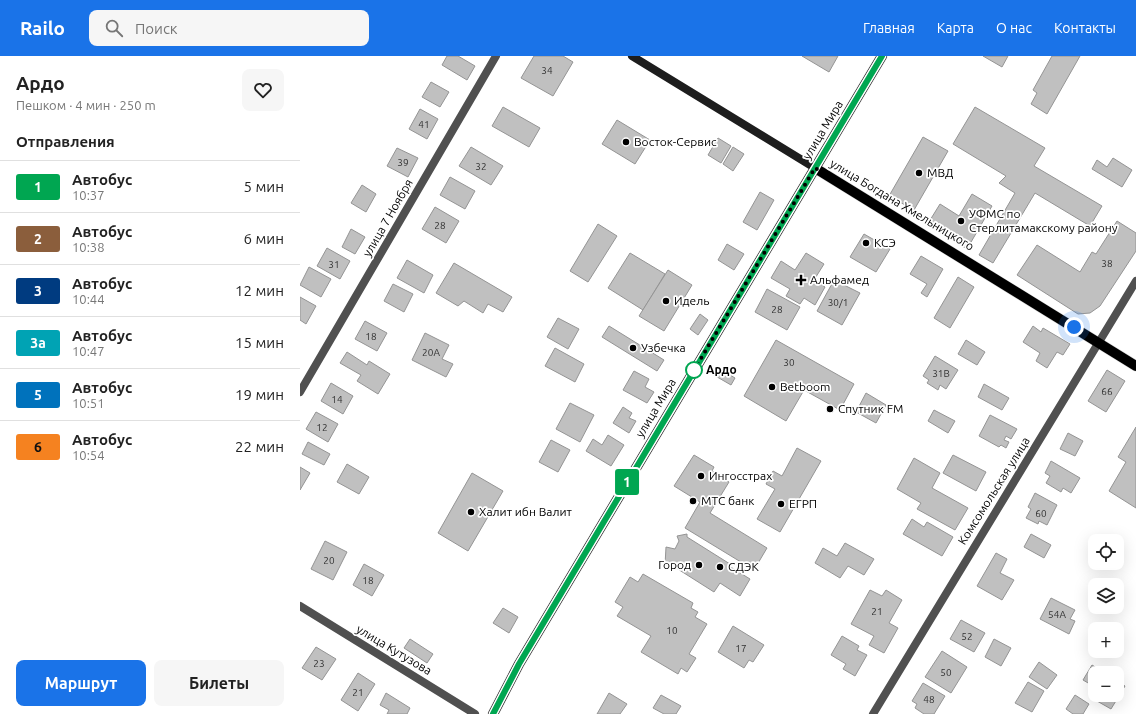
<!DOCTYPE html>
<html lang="ru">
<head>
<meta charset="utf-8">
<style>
  :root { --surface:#fff; --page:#f6f6f6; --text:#222; --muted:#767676; --line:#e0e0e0; --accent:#1a73e8 }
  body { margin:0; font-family:Ubuntu,sans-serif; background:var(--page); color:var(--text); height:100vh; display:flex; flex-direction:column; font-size:15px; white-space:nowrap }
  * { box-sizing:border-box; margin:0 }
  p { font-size:13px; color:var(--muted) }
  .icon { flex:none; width:22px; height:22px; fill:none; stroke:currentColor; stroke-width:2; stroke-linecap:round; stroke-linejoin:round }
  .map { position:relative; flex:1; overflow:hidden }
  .details { display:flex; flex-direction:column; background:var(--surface); width:300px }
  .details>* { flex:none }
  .badge { padding:0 8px; border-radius:3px; font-size:14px; line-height:26px }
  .tools { position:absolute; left:788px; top:478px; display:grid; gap:8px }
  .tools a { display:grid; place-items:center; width:36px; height:36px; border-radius:8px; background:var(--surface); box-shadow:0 4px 16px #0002; font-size:20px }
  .you { position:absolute; width:20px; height:20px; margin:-10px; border:3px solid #fff; border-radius:50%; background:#1a73e8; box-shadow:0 0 0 6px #1a73e833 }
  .map>.badge { position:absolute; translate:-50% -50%; box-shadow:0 0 0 2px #fff }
  h2 { padding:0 16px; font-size:15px; line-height:36px }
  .round { display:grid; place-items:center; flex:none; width:42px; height:42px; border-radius:8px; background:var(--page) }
  .summary { display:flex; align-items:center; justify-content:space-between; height:68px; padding:0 16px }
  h1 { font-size:19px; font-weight:600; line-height:30px }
  .cta { display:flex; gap:8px; margin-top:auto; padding:8px 16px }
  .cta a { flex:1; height:46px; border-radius:8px; background:var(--accent); color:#fff; font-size:16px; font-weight:600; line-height:46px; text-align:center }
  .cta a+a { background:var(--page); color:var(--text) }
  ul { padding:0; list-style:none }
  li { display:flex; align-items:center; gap:12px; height:52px; padding:0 16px; border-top:1px solid var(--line) }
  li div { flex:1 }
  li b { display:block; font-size:15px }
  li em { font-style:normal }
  li .badge { min-width:44px; font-weight:700; text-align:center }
  header { display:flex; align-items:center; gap:24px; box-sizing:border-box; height:56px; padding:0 20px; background:var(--accent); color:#fff }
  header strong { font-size:19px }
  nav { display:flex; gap:22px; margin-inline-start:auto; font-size:14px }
  .search { width:280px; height:36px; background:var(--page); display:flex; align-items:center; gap:10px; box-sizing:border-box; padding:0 14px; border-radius:8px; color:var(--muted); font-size:15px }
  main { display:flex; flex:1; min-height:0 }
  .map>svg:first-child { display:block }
  .building { fill:#c0c0c0; stroke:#949494 }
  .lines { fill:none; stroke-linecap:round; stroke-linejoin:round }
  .primary-casing { stroke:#dbdbdb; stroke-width:11 }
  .street { stroke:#505050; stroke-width:8 }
  .secondary { stroke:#1d1d1d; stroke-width:8 }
  .primary { stroke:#000; stroke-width:10 }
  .line-casing { stroke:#fff; stroke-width:9 }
  .line { stroke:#00a651; stroke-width:6 }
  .walk { stroke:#000; stroke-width:4; stroke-dasharray:0 7.2 }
  .poi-dot { fill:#000; stroke:#fff; stroke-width:1.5 }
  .stop-dot { fill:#fff; stroke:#00a651; stroke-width:2 }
  .labels { text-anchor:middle; stroke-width:3.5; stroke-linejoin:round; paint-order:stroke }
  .number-label { font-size:10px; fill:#303030 }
  .street-label { font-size:12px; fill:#000; stroke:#fff }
  .poi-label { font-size:12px; fill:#000; stroke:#fff; text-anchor:start }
  .stop-label { font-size:12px; font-weight:bold; fill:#000; stroke:#fff; text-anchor:start }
</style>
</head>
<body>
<header>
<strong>Railo</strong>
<div class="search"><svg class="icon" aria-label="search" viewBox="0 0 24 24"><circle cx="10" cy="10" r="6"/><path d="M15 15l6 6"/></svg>Поиск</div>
<nav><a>Главная</a><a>Карта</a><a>О нас</a><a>Контакты</a></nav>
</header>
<main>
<section class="details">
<div class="summary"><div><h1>Ардо</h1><p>Пешком · 4 мин · 250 m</p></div><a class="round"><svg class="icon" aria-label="heart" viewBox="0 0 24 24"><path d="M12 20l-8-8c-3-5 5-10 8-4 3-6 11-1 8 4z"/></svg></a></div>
<h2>Отправления</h2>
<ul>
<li><span class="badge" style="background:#00a651;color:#fff">1</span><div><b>Автобус</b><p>10:37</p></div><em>5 мин</em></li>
<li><span class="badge" style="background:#8b5e3c;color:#fff">2</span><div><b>Автобус</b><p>10:38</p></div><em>6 мин</em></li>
<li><span class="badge" style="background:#003b80;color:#fff">3</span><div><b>Автобус</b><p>10:44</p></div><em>12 мин</em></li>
<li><span class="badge" style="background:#00a3b4;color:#fff">3а</span><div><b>Автобус</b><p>10:47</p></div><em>15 мин</em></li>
<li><span class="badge" style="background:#0072bc;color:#fff">5</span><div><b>Автобус</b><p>10:51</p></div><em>19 мин</em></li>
<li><span class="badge" style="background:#f58220;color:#111">6</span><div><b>Автобус</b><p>10:54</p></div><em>22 мин</em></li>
</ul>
<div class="cta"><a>Маршрут</a><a>Билеты</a></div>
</section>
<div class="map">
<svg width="836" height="658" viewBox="0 0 836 658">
  <rect width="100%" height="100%" fill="#fff"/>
  <g class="building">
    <polygon points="147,0 158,0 175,10 167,24 142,9"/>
    <polygon points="234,0 263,0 273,6 253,40 221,22"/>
    <polygon points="502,0 538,0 529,16"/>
    <polygon points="683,0 708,0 702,11"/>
    <polygon points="752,0 780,0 747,58 731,48 737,37 733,34"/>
    <polygon points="131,26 149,36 140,51 122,41"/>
    <polygon points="203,51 240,72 229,91 192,70"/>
    <polygon points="675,51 745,92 734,110 802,150 790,170 735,137 693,207 679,199 715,137 699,127 706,120 653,88"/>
    <polygon points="120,53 138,63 127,83 109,73"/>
    <polygon points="317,64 350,84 335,108 302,88"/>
    <polygon points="623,81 648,95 614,154 589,140"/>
    <polygon points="418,82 431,90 421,107 408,99"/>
    <polygon points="171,91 203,110 191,129 159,110"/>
    <polygon points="433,91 444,98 433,115 423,108"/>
    <polygon points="97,92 118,102 108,121 87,110"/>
    <polygon points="813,102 832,114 822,131 792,113 797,104 807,111"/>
    <polygon points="150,121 175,135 165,153 140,139"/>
    <polygon points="62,129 76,138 66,156 51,147"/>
    <polygon points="460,136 474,144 457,174 443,166"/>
    <polygon points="672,138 692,150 667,193 627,169 640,148 659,160"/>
    <polygon points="135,151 159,165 146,187 122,173"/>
    <polygon points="817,165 836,177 836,195 800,250 790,257 778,258 717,219 737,189 780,216 792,196 796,198"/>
    <polygon points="298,168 317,180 288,226 270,215"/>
    <polygon points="51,173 65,181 55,198 42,191"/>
    <polygon points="564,178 590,193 576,216 550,201"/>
    <polygon points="427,188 444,198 434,214 418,204"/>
    <polygon points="27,192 50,205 40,223 17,210"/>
    <polygon points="330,197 365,218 343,254 308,232"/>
    <polygon points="506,197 524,208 514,224 525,231 515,249 504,242 500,248 486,240 490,233 471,222 481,205 495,214"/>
    <polygon points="621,200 643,213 627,241 621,237 627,228 610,218"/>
    <polygon points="107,204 133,219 124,237 97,222"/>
    <polygon points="154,207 212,241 203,256 188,248 183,257 164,245 158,250 136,237"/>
    <polygon points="9,211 31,223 21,241 0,229"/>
    <polygon points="368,214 392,229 364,275 339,260"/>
    <polygon points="658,221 674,231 650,272 634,262"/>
    <polygon points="534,224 560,237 542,269 517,255"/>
    <polygon points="93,228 113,238 104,256 84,245"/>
    <polygon points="467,233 500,251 487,274 455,256"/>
    <polygon points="0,241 16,250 6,268 0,264"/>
    <polygon points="400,258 408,264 398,279 390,273"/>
    <polygon points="258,262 279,273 268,293 247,281"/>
    <polygon points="65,265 87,277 77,295 55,283"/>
    <polygon points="309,270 364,304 357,315 302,281"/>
    <polygon points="733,270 741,276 743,272 770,288 763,299 757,296 747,312 736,305 740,297 723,286"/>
    <polygon points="125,277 149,289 142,303 153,308 146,321 112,304"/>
    <polygon points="476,284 554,328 540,354 504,334 486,365 444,340"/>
    <polygon points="666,284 685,296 677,309 658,298"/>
    <polygon points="255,292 284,308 275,326 245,310"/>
    <polygon points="47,296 67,309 69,305 90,318 78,338 57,325 61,319 40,307"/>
    <polygon points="635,300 658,314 646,333 640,329 638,334 627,327 629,324 623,320"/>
    <polygon points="417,311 435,322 431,329 412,318"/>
    <polygon points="807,314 825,325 806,356 788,345"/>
    <polygon points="334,315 349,323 345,331 354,336 347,347 323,334"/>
    <polygon points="31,327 53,340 43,358 21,345"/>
    <polygon points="684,328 709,342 702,354 678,341"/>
    <polygon points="566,337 586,349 576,367 556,356"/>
    <polygon points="270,347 294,359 280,386 256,373"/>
    <polygon points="323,351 332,357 329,362 336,365 329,377 313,367"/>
    <polygon points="634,354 655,365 648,377 628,365"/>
    <polygon points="16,356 38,368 28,386 6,373"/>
    <polygon points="690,359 717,373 711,383 706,380 704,384 709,386 706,392 701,389 699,391 679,380"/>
    <polygon points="836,371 836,452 809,435 826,406 818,401"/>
    <polygon points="768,377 783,385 775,400 760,393"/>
    <polygon points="308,379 324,389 311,410 286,395 293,383 302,389"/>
    <polygon points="251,384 270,394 258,416 239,406"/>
    <polygon points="8,386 30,398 24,409 2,398"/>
    <polygon points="497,392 521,405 480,476 457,463 475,433 466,428 473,415 482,420"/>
    <polygon points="394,399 414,411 412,415 429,426 410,457 467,492 454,514 385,472 400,446 374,430"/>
    <polygon points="653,399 686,416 676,435 643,417"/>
    <polygon points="614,402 640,417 632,432 668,452 655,474 617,453 621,447 597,433"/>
    <polygon points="751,405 780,422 771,437 763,432 761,436 746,427 750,420 745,417"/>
    <polygon points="47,408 69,421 59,438 37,426"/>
    <polygon points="0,411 10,417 0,434"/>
    <polygon points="172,417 203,435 168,495 138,477"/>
    <polygon points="735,437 757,449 747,469 739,465 738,468 726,462 731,453 728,451"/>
    <polygon points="612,463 624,471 627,466 653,481 642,500 603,478"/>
    <polygon points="387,478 387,481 430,508 429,510 450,523 440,540 420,527 414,536 373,510 365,509 366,491 375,493 379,485 377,480"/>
    <polygon points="731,478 751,489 744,502 724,491"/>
    <polygon points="25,485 47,496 33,524 11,513"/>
    <polygon points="545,487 574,503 564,519 548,510 540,522 515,507 523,492 537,500"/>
    <polygon points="696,497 707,503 700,517 714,524 702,544 677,530"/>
    <polygon points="64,508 84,519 72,540 53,529"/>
    <polygon points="343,518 393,547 391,552 398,556 395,561 407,568 389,598 396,602 387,616 381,612 378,618 341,596 351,580 317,560 323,551 315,546 330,521 338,526"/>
    <polygon points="570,534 582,540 586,534 602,544 589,567 598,572 584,597 569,589 574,580 551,568"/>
    <polygon points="751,542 775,554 770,563 775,565 769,578 740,563"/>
    <polygon points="203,552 218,561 209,577 193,567"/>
    <polygon points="661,564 685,577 674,596 650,583"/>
    <polygon points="433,570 464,589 453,606 449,604 444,612 418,596"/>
    <polygon points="542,580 559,590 557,594 567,599 555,620 543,613 546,608 531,599"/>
    <polygon points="110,583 133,598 127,607 104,592"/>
    <polygon points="694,583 711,592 701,610 685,601"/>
    <polygon points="16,591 36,603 22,624 2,612"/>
    <polygon points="642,595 667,611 651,637 625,621"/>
    <polygon points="739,606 757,619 747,633 729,621"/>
    <polygon points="792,609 805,617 795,617 795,631 783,624"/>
    <polygon points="58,617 75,628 58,655 41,644"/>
    <polygon points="817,625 825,630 811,653 797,645 801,639 817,639"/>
    <polygon points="728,626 744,635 732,656 715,647"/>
    <polygon points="623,627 645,640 634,658 624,658 615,652 617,648 612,645"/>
    <polygon points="86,637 110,652 107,658 87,658 89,654 80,649"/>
    <polygon points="309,637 327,648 320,658 297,658"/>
    <polygon points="361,639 381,650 376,658 364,658 353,652"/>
    <polygon points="775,639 789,648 783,658 773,658 766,653"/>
  </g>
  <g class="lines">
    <g class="primary-casing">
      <g id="primary">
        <polyline points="515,112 836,310"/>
        <polyline points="193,658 219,608 582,0"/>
      </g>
    </g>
    <g class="street">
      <polyline points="0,336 196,0"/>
      <polyline points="0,550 175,658"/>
      <polyline points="573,658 836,225"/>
    </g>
    <polyline class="secondary" points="332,0 515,112"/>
    <use href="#primary" class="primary"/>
  </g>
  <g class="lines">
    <g class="line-casing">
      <polyline id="line" points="193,658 219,608 582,0"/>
    </g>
    <use href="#line" class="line"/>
    <polyline class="walk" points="394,314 515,112 774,271"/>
  </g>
  <g class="poi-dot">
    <circle cx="326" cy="86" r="4"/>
    <circle cx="619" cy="117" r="4"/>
    <circle cx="661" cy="165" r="4"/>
    <circle cx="566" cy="187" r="4"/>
    <path d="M499 218h4v4h4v4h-4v4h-4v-4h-4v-4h4z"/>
    <circle cx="366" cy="245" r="4"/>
    <circle cx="333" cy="292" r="4"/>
    <circle cx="472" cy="331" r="4"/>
    <circle cx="530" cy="353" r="4"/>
    <circle cx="401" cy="420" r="4"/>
    <circle cx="393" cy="445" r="4"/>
    <circle cx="481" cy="448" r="4"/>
    <circle cx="171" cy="456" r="4"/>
    <circle cx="399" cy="509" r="4"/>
    <circle cx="420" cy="511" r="4"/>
  </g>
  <circle class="stop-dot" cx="394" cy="314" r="8"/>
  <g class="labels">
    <g class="number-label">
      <text x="247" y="18">34</text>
      <text x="124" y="72">41</text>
      <text x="103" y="110">39</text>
      <text x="181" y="114">32</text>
      <text x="140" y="173">28</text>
      <text x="807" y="211">38</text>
      <text x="34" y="212">31</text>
      <text x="538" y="250">30/1</text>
      <text x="477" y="257">28</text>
      <text x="71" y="284">18</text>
      <text x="131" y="300">20А</text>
      <text x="489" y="310">30</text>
      <text x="641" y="321">31В</text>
      <text x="807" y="339">66</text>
      <text x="37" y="347">14</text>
      <text x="22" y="375">12</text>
      <text x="741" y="461">60</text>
      <text x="29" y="508">20</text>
      <text x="68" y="528">18</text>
      <text x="577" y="559">21</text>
      <text x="757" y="562">54А</text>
      <text x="372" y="578">10</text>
      <text x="667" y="584">52</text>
      <text x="441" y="596">17</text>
      <text x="19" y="611">23</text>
      <text x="646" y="620">50</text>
      <text x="58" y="640">21</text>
      <text x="629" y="647">48</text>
    </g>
    <g class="street-label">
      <text transform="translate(523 74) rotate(-59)" y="4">улица Мира</text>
      <text transform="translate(602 149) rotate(31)" y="4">улица Богдана Хмельницкого</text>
      <text transform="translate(88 162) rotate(-60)" y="4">улица 7 Ноября</text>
      <text transform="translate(356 352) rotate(-59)" y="4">улица Мира</text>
      <text transform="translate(694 435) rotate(-58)" y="4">Комсомольская улица</text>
      <text transform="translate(94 594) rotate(31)" y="4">улица Кутузова</text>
    </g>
    <g class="poi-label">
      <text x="334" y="90">Восток-Сервис</text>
      <text x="627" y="121">МВД</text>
      <text x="669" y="162">УФМС по<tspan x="669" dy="14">Стерлитамакскому району</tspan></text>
      <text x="574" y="191">КСЭ</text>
      <text x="510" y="228">Альфамед</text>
      <text x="374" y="249">Идель</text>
      <text x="341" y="296">Узбечка</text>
      <text x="480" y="335">Betboom</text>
      <text x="538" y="357">Спутник FM</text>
      <text x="409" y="424">Ингосстрах</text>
      <text x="401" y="449">МТС банк</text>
      <text x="489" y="452">ЕГРП</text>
      <text x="179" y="460">Халит ибн Валит</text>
      <text x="391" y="513" text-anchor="end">Город</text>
      <text x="428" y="515">СДЭК</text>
    </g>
    <g class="stop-label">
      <text x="406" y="318">Ардо</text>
    </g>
  </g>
</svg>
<div class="tools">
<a><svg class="icon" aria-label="locate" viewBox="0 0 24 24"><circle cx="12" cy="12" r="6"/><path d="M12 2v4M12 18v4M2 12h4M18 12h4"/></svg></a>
<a><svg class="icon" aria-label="layers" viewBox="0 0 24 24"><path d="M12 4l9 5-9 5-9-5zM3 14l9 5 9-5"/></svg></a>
<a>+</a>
<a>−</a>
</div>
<div class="you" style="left:774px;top:271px"></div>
<b class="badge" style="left:327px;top:426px;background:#00a651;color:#fff">1</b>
</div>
</main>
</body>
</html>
